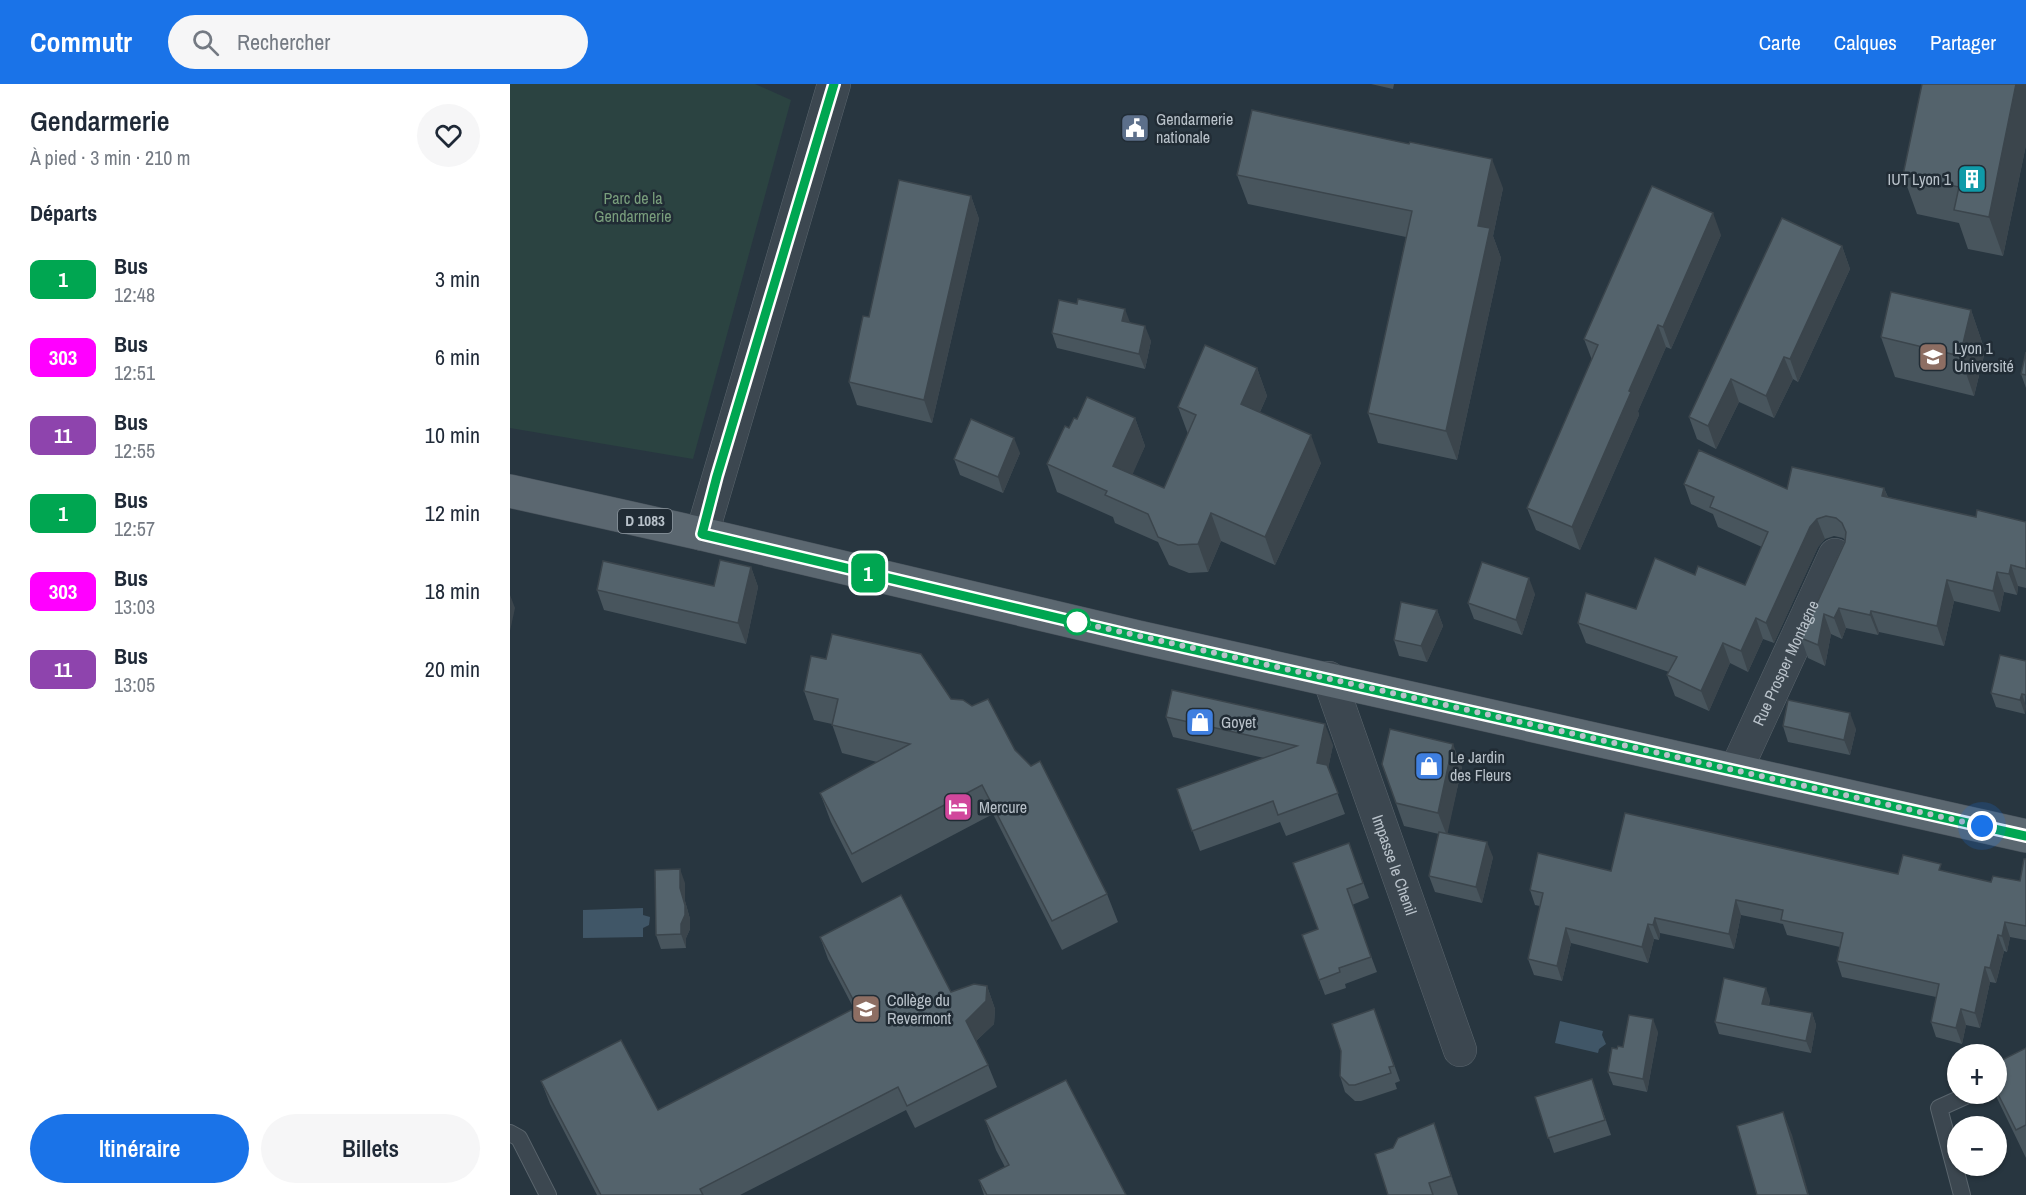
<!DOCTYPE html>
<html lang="fr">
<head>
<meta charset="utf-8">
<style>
  :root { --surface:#fff; --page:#f6f6f7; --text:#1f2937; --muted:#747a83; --accent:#1a73e8 }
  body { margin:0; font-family:"Archivo Narrow",sans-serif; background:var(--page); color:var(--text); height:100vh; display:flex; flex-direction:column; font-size:22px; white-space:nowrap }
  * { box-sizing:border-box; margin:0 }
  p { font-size:20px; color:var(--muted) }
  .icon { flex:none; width:33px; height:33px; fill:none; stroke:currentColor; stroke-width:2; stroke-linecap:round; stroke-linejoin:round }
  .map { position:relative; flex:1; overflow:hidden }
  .sheet { display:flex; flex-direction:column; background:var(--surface); width:510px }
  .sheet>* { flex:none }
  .badge { padding:0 12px; border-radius:9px; font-size:21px; line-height:39px }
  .fabs { position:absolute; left:1437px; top:960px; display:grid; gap:12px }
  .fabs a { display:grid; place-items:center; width:60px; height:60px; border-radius:50%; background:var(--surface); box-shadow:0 2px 4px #0004; font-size:30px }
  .you { position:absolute; width:30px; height:30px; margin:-15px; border:4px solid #fff; border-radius:50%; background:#1a73e8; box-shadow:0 0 0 9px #1a73e833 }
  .map>.badge { position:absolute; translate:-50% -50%; box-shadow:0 0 0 3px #fff }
  h2 { padding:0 30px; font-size:22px; line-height:54px }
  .round { display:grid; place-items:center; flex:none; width:63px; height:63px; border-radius:32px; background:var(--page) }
  .head { display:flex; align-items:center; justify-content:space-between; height:102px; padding:0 30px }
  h1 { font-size:28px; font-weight:600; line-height:45px }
  .cta { display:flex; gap:12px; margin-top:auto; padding:12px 30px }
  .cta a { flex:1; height:69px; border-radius:36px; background:var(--accent); color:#fff; font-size:24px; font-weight:600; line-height:69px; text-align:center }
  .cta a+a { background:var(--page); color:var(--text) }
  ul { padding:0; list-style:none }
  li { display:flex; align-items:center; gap:18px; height:78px; padding:0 30px }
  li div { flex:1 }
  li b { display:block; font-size:22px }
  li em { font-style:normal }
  li .badge { min-width:66px; font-weight:700; text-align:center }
  header { display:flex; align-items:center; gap:36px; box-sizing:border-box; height:84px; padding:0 30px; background:var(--accent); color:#fff }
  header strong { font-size:28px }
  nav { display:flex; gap:33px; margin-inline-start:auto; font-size:21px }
  .search { width:420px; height:54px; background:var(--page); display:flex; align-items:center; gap:15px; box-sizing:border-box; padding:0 21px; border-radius:33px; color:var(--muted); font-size:22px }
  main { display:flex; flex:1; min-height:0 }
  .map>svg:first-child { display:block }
  .green { fill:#2b4341 }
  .water { fill:#405667 }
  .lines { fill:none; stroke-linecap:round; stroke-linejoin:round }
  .lane-casing { stroke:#5a656d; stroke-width:18 }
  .street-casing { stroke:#5a656d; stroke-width:34 }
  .primary-casing { stroke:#49535c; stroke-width:34 }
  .lane { stroke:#3c4750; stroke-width:16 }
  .street { stroke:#3c4750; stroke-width:33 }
  .primary { stroke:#5b6770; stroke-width:33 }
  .wall { fill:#48555d }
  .shaded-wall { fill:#3b454c }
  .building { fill:#54636c; stroke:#3b454c; stroke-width:1.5 }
  .line-casing { stroke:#fff; stroke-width:14 }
  .line { stroke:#00a651; stroke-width:9 }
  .walk { stroke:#b9c2ca; stroke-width:6; stroke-dasharray:0 10.8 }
  .stop-dot { fill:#fff; stroke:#00a651; stroke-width:3 }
  .labels { text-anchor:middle; stroke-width:5; stroke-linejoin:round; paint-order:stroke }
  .shield { fill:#212c35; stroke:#8b959d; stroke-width:1.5 }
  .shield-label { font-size:15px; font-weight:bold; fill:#b9c2ca }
  .poi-label { font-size:16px; fill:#b9c2ca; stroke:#212c35; text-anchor:start }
  .park-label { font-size:16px; fill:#799e7c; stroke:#212c35 }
  .street-label { font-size:16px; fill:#b9c2ca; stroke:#212c35 }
</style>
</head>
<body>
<header>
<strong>Commutr</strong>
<div class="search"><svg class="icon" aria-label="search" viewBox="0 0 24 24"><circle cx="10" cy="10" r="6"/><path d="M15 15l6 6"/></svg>Rechercher</div>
<nav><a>Carte</a><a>Calques</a><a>Partager</a></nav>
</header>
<main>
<section class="sheet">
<div class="head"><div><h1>Gendarmerie</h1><p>À pied · 3 min · 210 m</p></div><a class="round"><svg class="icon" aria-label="heart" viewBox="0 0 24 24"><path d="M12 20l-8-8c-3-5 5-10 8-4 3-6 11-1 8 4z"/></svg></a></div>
<h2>Départs</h2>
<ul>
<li><span class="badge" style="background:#00a651;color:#fff">1</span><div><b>Bus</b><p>12:48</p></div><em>3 min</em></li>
<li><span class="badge" style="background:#f0f;color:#fff">303</span><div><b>Bus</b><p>12:51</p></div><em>6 min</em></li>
<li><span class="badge" style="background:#8e44ad;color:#fff">11</span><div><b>Bus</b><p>12:55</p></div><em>10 min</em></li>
<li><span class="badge" style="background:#00a651;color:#fff">1</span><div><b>Bus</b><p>12:57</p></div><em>12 min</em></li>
<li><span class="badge" style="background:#f0f;color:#fff">303</span><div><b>Bus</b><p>13:03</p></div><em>18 min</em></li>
<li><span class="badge" style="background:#8e44ad;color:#fff">11</span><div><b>Bus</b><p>13:05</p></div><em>20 min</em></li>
</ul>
<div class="cta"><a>Itinéraire</a><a>Billets</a></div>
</section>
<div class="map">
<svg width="1516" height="1111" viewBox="0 0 1516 1111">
  <rect width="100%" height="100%" fill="#283640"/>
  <polygon class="green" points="0,0 245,0 281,16 183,375 0,344"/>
  <g class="water">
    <polygon points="133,824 133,831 140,833 139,841 133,844 133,853 73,854 73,826"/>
    <polygon points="1050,937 1093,947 1092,951 1096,960 1089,965 1088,969 1045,959"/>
  </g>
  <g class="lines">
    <g class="lane-casing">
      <g id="lane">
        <polyline points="0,1049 9,1054 38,1111"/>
        <polyline points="1452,1111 1429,1024 1460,1010"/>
      </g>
    </g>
    <g class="street-casing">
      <g id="street">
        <polyline points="192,450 324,0"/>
        <path id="s1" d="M819,594L950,966"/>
        <path id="s2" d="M1226,686L1325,471"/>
      </g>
    </g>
    <g class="primary-casing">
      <polyline id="primary" points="0,407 192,450 628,553 1516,752"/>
    </g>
    <use href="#lane" class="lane"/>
    <use href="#street" class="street"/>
    <use href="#primary" class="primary"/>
  </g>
  <g class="wall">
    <polygon points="861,0 884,0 883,5"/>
    <polygon points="1516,0 1516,61 1493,172 1458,165 1449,139 1407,130 1393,91"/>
    <polygon points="727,91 993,104 983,152 991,174 947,376 868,359 858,329 896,153 738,120"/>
    <polygon points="461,112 469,135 422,339 347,321 339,298 359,233"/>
    <polygon points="1211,151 1161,265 1156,263 1128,327 1129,331 1070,466 1026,446 1017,424 1082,276 1074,255"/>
    <polygon points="1332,162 1340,185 1288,298 1283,295 1264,334 1229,318 1206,365 1187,355 1179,333"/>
    <polygon points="1461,226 1475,267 1464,312 1385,293 1371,253"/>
    <polygon points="620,238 641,257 635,285 547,264 542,249"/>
    <polygon points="1516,268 1516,304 1511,290"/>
    <polygon points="747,284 757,312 750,328 811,379 765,481 711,457 698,488 679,489 659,481 648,458 605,439 603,433 547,408 537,380 559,344 567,335 625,334 635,362 622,390 654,404 678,350 668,323"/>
    <polygon points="510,369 493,409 450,391 444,375"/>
    <polygon points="1174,400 1277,405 1374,404 1378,413 1466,433 1516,438 1516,504 1508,502 1507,511 1494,508 1490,528 1444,517 1434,562 1369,548 1368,551 1336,544 1332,555 1321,550 1315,582 1298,574 1291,554 1335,456 1333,454 1324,452 1315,455 1308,463 1264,559 1253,555 1238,588 1220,579 1199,627 1165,612 1157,591 1159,588 1076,559 1068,539 1126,525 1185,491 1235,501 1252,463 1208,443 1203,430 1181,420"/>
    <polygon points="241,483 248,503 236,560 94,526 87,506 204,502"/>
    <polygon points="1025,510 1012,551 964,535 958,519"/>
    <polygon points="927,526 933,542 917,578 889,572 884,556"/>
    <polygon points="1516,577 1515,630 1486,623 1481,609"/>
    <polygon points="294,607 441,615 505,666 597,810 608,838 552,866 483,730 352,799 321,738 310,709 367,678 332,669 322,640 304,636"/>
    <polygon points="656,633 823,661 818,684 835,730 776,752 770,738 690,767 667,705 754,674 663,653"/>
    <polygon points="1273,642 1346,645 1340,671 1278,658"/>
    <polygon points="872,680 952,683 937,749 983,773 972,819 925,808 919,792 929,750 894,742"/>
    <polygon points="839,759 859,814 842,821 867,888 835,900 836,904 815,911 792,851 808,845"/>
    <polygon points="1516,775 1516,856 1500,853 1497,868 1494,867 1486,899 1480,898 1470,944 1456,941 1452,960 1426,953 1421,938 1426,913 1332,893 1327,877 1330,863 1277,851 1273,840 1231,831 1224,865 1150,849 1149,856 1144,855 1138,879 1061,859 1052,897 1024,891 1018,875 1030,822 1025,821 1020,806 1101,787 1388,790 1434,787 1481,798 1510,797"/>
    <polygon points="175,799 175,817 180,835 180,845 176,854 176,864 151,865 146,851"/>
    <polygon points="310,853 441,908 477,902 485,925 484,940 466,957 478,981 487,1003 405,1044 396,1026 230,1111 87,1111 40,1020 31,997 148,1026 344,925 318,875"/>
    <polygon points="1260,915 1259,921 1302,929 1306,941 1301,969 1209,950 1205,938"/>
    <polygon points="864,925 890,997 885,999 887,1005 851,1017 845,1017 835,1008 830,992"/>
    <polygon points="1148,948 1137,1008 1103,1001 1098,988 1107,965"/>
    <polygon points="1516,964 1516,1074 1485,1010 1486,1010 1486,979"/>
    <polygon points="1082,995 1101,1051 1044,1069 1025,1013"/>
    <polygon points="475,1036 616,1111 474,1111 469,1096 495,1083 486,1066"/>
    <polygon points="931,1060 948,1111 878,1111"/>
  </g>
  <g class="shaded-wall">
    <polygon points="1506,0 1516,0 1516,61 1493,172 1479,133"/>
    <polygon points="982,75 993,104 983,152 991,174 947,376 936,347 968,142"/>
    <polygon points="461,112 469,135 422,339 414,316"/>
    <polygon points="1203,129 1211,151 1161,265 1153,243"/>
    <polygon points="1332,162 1340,185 1288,298 1280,275"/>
    <polygon points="615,225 621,241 612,237"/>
    <polygon points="1461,226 1475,267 1464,312 1450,272"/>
    <polygon points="1148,241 1156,263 1128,327 1129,331 1070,466 1062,443 1119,307"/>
    <polygon points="635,242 641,257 635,285 629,270"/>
    <polygon points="1274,273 1283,295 1264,334 1256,312"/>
    <polygon points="747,284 757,312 741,348 731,320"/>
    <polygon points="1221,295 1229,318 1206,365 1198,342"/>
    <polygon points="625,334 635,362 614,410 603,382"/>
    <polygon points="801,351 811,379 765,481 755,453"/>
    <polygon points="504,354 510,369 493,409 488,393"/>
    <polygon points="1374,404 1382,424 1372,412"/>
    <polygon points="701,429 711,457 698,488 688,460"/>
    <polygon points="1307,435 1315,455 1308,463 1264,559 1256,539 1300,443"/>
    <polygon points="1501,481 1508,502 1507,511 1499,490"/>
    <polygon points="241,483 248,503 236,560 228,539"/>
    <polygon points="1487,488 1494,508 1490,528 1483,507"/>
    <polygon points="1019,494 1025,510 1012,551 1006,536"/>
    <polygon points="1437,496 1444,517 1434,562 1427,542"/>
    <polygon points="0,511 5,524 0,547"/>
    <polygon points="1329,524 1336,544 1332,555 1324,534"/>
    <polygon points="927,526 933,542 917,578 911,562"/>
    <polygon points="1361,527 1369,548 1368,551 1360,531"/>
    <polygon points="1314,530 1321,550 1315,582 1308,561"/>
    <polygon points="1246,534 1253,555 1238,588 1231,567"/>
    <polygon points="1213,559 1220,579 1199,627 1191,607"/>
    <polygon points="1512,610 1516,622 1515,630 1510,616"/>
    <polygon points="1340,629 1346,645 1340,671 1334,656"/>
    <polygon points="815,640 823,661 815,700 807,679"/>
    <polygon points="943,660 952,683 937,752 928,729"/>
    <polygon points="977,758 983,773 972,819 966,803"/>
    <polygon points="170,785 175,799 175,817 180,835 180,845 176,854 176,864 171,850"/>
    <polygon points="1226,816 1231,831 1224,865 1219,850"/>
    <polygon points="1145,834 1150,849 1149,856 1143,841"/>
    <polygon points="1495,838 1500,853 1497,868 1492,852"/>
    <polygon points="1138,840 1144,855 1138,879 1132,863"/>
    <polygon points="1056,844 1061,859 1052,897 1047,882"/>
    <polygon points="1488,851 1494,867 1486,899 1480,884"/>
    <polygon points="1475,883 1480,898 1470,944 1465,929"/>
    <polygon points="477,902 485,925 484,940 464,959 456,937"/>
    <polygon points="1256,904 1260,915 1256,931 1252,920"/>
    <polygon points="1451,925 1456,941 1452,960 1446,944"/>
    <polygon points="1302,929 1306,941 1301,969 1296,957"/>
    <polygon points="1143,935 1148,948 1137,1008 1133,995"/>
    <polygon points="1273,1028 1282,1051 1299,1111 1298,1111"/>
    <polygon points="924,1039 948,1111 941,1092"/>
  </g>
  <g class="building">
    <polygon points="1412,0 1506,0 1479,133 1444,126 1449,103 1393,91"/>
    <polygon points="742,26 899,60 900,58 982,75 968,142 980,144 936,347 858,329 902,127 727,91"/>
    <polygon points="389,96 461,112 414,316 339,298 353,232 359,233"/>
    <polygon points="1142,102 1203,129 1153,243 1148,241 1119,307 1121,308 1062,443 1017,424 1088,261 1074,255"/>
    <polygon points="1272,134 1332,162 1280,275 1274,273 1256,312 1221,295 1198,342 1179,333"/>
    <polygon points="1381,208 1461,226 1450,272 1371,253"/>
    <polygon points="568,215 615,225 612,237 635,242 629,270 542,249 549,216 567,220"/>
    <polygon points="695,261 747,284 731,320 801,351 755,453 701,429 688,460 668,461 648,453 638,430 595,411 597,407 537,380 555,342 559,344 564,334 567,335 577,313 625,334 603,382 654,404 686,331 668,323"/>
    <polygon points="1516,268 1516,291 1511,290"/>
    <polygon points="461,335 504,354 488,393 444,375"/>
    <polygon points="1189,366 1277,405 1282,383 1374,404 1372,412 1466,433 1467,426 1516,438 1516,485 1501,481 1499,490 1487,488 1483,507 1437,496 1427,542 1361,527 1360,531 1329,524 1324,534 1314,530 1308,561 1291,554 1335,458 1336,448 1332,439 1326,434 1316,432 1307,435 1300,443 1256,539 1246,534 1231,567 1213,559 1191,607 1157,591 1167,573 1068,539 1076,509 1126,525 1145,474 1185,491 1188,482 1235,501 1258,448 1200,423 1204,413 1174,400"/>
    <polygon points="210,476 241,483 228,539 87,506 93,477 204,502"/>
    <polygon points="972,478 1019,494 1006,536 958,519"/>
    <polygon points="891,518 927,526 911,562 884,556"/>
    <polygon points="322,550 411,570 441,615 453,616 462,622 478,615 505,666 521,682 530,677 597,810 542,837 472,701 342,770 310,709 400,660 322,641 328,615 294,607 301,572 316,575"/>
    <polygon points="1490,571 1516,577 1516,611 1512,610 1510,616 1481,609"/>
    <polygon points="662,606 815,640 807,679 817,681 828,709 768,731 763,717 682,747 667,705 787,662 656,633"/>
    <polygon points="1278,616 1340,629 1334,656 1273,642"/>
    <polygon points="880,645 943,660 928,729 886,719 872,680"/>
    <polygon points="1115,729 1388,790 1393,771 1431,780 1429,786 1481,798 1483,792 1510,797 1514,775 1516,775 1516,842 1495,838 1492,852 1488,851 1480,884 1475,883 1465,929 1451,925 1446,944 1421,938 1429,900 1327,877 1333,849 1271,836 1273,826 1226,816 1219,850 1145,834 1143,841 1138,840 1132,863 1056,844 1047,882 1018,875 1033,809 1020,806 1028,769 1101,787"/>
    <polygon points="929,748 977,758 966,803 919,792"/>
    <polygon points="839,759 853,799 837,805 861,873 829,884 830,888 809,896 792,851 808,845 783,779"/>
    <polygon points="170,785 170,804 175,821 175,831 171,840 171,850 146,851 145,786"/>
    <polygon points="391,811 441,908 464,900 477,902 476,917 456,937 478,981 397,1022 388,1003 190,1105 193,1111 91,1111 31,997 111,956 148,1026 347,923 310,853"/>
    <polygon points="1214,894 1256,904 1252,920 1302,929 1296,957 1205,938"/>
    <polygon points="864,925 884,982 879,983 881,989 845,1001 839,1001 830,992 831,967 822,940"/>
    <polygon points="1119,931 1143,935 1133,995 1098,988 1102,964 1107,965 1108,962 1113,963"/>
    <polygon points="1516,964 1516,1041 1506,1046 1486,1006 1486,979"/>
    <polygon points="1082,995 1095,1036 1038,1054 1025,1013"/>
    <polygon points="556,996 616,1111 477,1111 469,1096 499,1081 475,1036"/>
    <polygon points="1273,1028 1298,1111 1247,1111 1227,1042"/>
    <polygon points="924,1039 941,1092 919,1099 923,1111 878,1111 865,1070 883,1064 888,1054"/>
  </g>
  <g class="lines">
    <g class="line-casing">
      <polyline id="line" points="324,0 207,392 192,450 628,553 1516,752"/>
    </g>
    <use href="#line" class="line"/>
    <polyline class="walk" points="567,538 1472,742"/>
  </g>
  <defs>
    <g id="civic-square" transform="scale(1.5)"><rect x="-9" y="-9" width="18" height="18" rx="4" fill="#5c6f8a" stroke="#212c35"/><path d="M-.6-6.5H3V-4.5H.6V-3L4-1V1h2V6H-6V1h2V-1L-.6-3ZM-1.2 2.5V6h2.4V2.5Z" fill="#fff"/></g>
    <g id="building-square" transform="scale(1.5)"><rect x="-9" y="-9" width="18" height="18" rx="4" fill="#0f9aa8" stroke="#212c35"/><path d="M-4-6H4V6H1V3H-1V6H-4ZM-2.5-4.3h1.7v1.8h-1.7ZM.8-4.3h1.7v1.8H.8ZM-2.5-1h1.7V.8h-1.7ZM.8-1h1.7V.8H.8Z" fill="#fff"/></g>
    <g id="university-square" transform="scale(1.5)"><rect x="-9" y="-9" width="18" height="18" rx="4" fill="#8d6e63" stroke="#212c35"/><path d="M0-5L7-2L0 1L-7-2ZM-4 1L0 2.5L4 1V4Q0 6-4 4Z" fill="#fff"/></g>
    <g id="shop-square" transform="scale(1.5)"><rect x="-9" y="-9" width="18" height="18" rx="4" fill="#3f7fe0" stroke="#212c35"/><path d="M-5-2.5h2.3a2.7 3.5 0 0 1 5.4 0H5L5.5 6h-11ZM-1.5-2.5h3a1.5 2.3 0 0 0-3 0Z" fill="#fff"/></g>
    <g id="hotel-square" transform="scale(1.5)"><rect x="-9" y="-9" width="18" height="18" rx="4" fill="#d1479c" stroke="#212c35"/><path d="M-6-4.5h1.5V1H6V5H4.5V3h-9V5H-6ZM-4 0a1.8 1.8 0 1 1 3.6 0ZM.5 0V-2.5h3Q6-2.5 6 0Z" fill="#fff"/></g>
    <g id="school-square" transform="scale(1.5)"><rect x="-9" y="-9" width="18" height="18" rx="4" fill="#8d6e63" stroke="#212c35"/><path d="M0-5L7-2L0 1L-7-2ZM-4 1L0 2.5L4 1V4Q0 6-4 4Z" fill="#fff"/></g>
  </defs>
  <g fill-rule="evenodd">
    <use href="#civic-square" x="625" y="44"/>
    <use href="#building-square" x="1462" y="95"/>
    <use href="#university-square" x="1423" y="273"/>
    <use href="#shop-square" x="690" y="638"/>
    <use href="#shop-square" x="919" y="682"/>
    <use href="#hotel-square" x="448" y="723"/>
    <use href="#school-square" x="356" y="925"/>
  </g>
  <circle class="stop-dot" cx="567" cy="538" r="12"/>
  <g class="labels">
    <rect class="shield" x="108" y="425" width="54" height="24" rx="4.5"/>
    <g class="shield-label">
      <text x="135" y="442">D 1083</text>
    </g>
    <g class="poi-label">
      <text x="646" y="41">Gendarmerie<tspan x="646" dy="18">nationale</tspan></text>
      <text x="1441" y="101" text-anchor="end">IUT Lyon 1</text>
      <text x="1444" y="270">Lyon 1<tspan x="1444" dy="18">Université</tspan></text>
      <text x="711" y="644">Goyet</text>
      <text x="940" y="679">Le Jardin<tspan x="940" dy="18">des Fleurs</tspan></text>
      <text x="469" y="729">Mercure</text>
      <text x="377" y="922">Collège du<tspan x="377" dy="18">Revermont</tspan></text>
    </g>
    <g class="park-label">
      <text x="123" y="120">Parc de la<tspan x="123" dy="18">Gendarmerie</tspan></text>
    </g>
    <g class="street-label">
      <text dy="6" stroke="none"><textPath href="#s2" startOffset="118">Rue Prosper Montagne</textPath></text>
      <text dy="6" stroke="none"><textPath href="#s1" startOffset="198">Impasse le Chenil</textPath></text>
    </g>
  </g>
</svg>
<div class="fabs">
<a>+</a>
<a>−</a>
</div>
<div class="you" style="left:1472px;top:742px"></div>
<b class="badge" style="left:358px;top:489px;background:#00a651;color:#fff">1</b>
</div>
</main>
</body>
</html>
